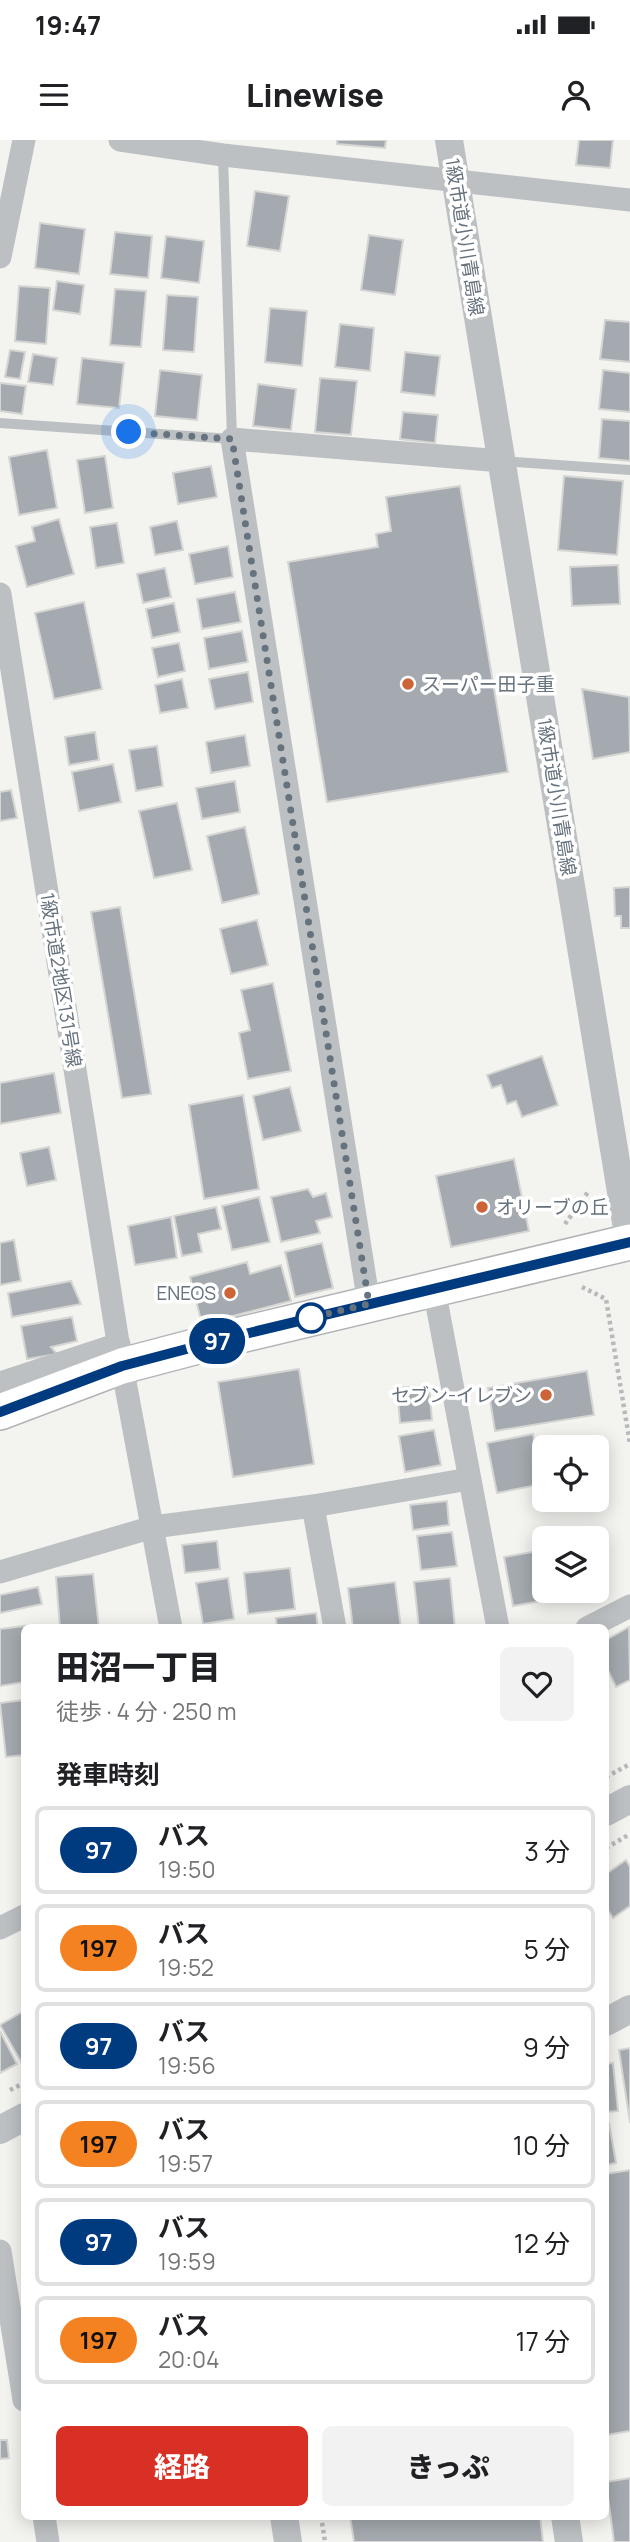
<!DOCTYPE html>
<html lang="ja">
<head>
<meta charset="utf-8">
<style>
  :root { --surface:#fff; --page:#f2f2f2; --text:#202124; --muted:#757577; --line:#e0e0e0; --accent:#d93025 }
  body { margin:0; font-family:Manrope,"Noto Sans JP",sans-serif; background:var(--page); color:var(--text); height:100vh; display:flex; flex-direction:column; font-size:26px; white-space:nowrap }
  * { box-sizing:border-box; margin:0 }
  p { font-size:23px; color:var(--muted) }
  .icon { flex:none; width:38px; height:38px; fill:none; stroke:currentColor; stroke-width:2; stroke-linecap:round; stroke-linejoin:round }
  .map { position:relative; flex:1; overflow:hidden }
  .panel { position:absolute; left:21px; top:1484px; width:588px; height:896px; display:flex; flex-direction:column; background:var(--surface); border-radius:10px; box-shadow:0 4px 18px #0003 }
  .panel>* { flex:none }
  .badge { padding:0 14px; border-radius:23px; font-size:24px; line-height:46px }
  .fabs { position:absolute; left:532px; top:1295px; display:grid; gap:14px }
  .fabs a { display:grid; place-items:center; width:77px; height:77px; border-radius:10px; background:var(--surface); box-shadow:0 4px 18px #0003; font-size:35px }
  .you { position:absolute; width:35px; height:35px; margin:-18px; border:5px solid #fff; border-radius:50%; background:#1a73e8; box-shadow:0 0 0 10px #1a73e833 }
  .map>.badge { position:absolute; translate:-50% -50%; box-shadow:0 0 0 4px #fff }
  h2 { padding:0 35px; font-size:26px; line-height:63px }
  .round { display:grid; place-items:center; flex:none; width:74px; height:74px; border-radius:10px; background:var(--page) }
  .summary { display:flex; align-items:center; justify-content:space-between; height:119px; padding:0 35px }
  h1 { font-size:33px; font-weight:800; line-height:52px }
  .action { display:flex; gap:14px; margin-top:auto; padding:14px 35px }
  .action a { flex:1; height:80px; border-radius:10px; background:var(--accent); color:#fff; font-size:28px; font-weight:800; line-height:80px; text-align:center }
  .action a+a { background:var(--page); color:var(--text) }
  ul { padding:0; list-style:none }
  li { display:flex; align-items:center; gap:21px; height:88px; margin:0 14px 10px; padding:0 21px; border:4px solid var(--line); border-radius:10px }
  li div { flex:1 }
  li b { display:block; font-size:26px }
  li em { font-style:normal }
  li .badge { min-width:77px; font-weight:700; text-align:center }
  .status { display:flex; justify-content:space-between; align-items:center; height:49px; padding:0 35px; background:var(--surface); direction:ltr }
  .status svg { height:19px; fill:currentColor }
  header { display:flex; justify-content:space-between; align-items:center; height:91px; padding:0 35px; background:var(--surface); font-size:32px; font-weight:800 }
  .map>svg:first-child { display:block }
  .building { fill:#a4aaaf; stroke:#d5d5d3; stroke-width:2 }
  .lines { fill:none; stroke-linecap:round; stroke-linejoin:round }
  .primary-casing { stroke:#b1b4b7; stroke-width:38 }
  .path { stroke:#b7b9bb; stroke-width:4.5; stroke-dasharray:3.5 3.5; stroke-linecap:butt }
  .service { stroke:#bdc0c3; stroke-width:10 }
  .minor { stroke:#bdc0c3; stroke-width:23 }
  .tertiary { stroke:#bdc0c3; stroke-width:28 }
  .primary { stroke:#fff; stroke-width:35 }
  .line-casing { stroke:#fff; stroke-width:16 }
  .line { stroke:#003b80; stroke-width:10 }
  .walk { stroke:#66727d; stroke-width:7; stroke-dasharray:0 12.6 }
  .poi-dot { fill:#cc6438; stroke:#fff; stroke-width:2.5 }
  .stop-dot { fill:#fff; stroke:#003b80; stroke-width:3.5 }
  .labels { text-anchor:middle; stroke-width:7; stroke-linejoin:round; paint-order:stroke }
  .street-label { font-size:19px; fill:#66727d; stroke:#fff }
  .poi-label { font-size:19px; fill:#66727d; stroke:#fff; text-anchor:start }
</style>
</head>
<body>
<div class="status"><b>19:47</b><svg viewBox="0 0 49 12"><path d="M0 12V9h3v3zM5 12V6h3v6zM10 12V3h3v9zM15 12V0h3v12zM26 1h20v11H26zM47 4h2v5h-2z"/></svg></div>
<header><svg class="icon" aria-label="menu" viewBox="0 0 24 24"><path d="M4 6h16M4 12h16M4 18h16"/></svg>Linewise<svg class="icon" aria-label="person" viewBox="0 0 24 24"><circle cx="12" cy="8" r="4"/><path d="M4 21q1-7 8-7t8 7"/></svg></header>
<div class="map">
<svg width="630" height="2402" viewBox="0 0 630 2402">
  <rect width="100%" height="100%" fill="#f3f4f0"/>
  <g class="building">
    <polygon points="337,0 386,0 385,8 337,4"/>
    <polygon points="579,0 613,0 610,28 576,25"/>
    <polygon points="255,51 289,56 280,111 247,106"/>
    <polygon points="40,83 85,89 79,134 35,128"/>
    <polygon points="115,92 152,96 148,138 110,134"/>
    <polygon points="369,95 403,100 395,155 361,150"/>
    <polygon points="166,96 204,101 199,143 161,138"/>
    <polygon points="57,141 84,145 80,174 53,170"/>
    <polygon points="19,146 50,148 46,204 15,201"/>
    <polygon points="115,149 146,151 141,207 110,205"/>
    <polygon points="167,155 198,157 194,212 163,210"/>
    <polygon points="270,168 307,171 302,226 265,222"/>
    <polygon points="605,180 630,182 630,222 600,219"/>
    <polygon points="340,184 374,188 370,231 335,227"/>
    <polygon points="10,210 25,212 20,239 5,237"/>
    <polygon points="405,212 440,216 435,256 401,252"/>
    <polygon points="33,214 57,218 53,245 28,242"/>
    <polygon points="82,218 124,223 119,268 77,264"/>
    <polygon points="160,230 202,235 197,280 155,276"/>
    <polygon points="603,230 630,233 630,272 599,269"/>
    <polygon points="320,238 357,241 351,295 315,292"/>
    <polygon points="0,243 26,246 22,274 0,271"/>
    <polygon points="258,244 296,249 291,290 253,286"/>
    <polygon points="403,272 438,275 435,303 400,299"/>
    <polygon points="602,279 630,281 630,321 599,318"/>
    <polygon points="47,310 57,368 19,375 9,317"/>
    <polygon points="105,316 113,368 85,373 77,320"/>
    <polygon points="211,326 217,357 178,364 173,333"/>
    <polygon points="564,336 623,341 617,415 558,410"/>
    <polygon points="460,346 508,632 327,662 288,422 378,407 376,394 391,391 386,357"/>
    <polygon points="59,379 74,434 27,447 16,406 35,401 32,387"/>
    <polygon points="177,381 183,410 155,415 150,387"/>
    <polygon points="117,383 124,423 96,428 90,387"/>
    <polygon points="228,406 233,437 195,444 189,414"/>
    <polygon points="618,425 620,464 572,466 570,427"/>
    <polygon points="165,428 171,457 143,463 137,434"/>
    <polygon points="235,452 241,482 202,489 197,459"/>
    <polygon points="84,462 102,549 54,559 35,473"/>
    <polygon points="174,463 180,492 152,498 146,469"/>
    <polygon points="242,491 248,522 209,529 204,498"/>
    <polygon points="179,503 185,531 158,537 152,508"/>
    <polygon points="248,532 253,562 215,569 209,539"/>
    <polygon points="182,539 188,568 160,573 155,545"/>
    <polygon points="582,549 629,557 630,612 593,619"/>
    <polygon points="95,592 99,620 69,625 65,597"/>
    <polygon points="245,595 250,626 211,633 206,602"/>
    <polygon points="157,606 163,646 136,651 129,610"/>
    <polygon points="113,624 121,662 79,671 72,632"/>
    <polygon points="235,641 240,672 202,679 196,648"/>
    <polygon points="11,650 17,678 0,681 0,652"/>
    <polygon points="177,663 192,730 154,738 139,671"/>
    <polygon points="245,687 259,754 222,763 207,696"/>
    <polygon points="630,747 630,788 621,788 621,776 615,776 614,748"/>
    <polygon points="120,767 151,954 122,958 91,772"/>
    <polygon points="257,780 268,825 231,834 220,789"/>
    <polygon points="273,843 291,931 248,939 239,893 250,890 241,850"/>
    <polygon points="542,916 558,965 522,977 516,961 507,964 501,945 492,948 487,935"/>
    <polygon points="54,933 61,973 0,984 0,943"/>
    <polygon points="290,947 301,991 263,1000 253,956"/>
    <polygon points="243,955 259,1049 204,1059 189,965"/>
    <polygon points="49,1007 56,1040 27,1046 20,1013"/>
    <polygon points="514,1019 529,1091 451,1107 436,1036"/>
    <polygon points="308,1049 313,1057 326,1053 332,1077 316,1081 320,1093 281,1102 271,1057"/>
    <polygon points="259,1057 270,1102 232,1110 222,1066"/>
    <polygon points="216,1067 221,1089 198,1094 202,1112 182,1116 174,1076"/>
    <polygon points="171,1077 177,1118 135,1125 128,1086"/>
    <polygon points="14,1100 21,1141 0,1145 0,1103"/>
    <polygon points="322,1103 333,1148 295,1157 285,1112"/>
    <polygon points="247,1122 250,1134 281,1125 291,1161 202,1184 190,1137"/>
    <polygon points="71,1141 81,1164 12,1177 8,1153"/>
    <polygon points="72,1177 77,1201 51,1207 57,1214 27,1219 21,1186"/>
    <polygon points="299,1229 314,1324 233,1337 218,1242"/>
    <polygon points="587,1231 594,1275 495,1291 488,1248"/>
    <polygon points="429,1245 432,1280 400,1283 397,1248"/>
    <polygon points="434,1290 441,1325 405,1332 399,1296"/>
    <polygon points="533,1294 542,1344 497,1353 487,1303"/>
    <polygon points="447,1361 449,1385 413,1390 410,1365"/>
    <polygon points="452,1392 457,1426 421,1430 417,1396"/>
    <polygon points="217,1401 220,1429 185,1433 182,1405"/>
    <polygon points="544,1410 544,1451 557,1451 558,1458 513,1466 504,1417"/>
    <polygon points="290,1428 295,1469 248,1474 244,1433"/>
    <polygon points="93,1434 99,1488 60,1488 56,1437"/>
    <polygon points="228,1438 234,1479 203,1484 196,1443"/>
    <polygon points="450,1438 455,1488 419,1488 414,1442"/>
    <polygon points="395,1442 401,1488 353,1488 348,1448"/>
    <polygon points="38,1447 42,1464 0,1473 0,1455"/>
    <polygon points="316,1473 318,1488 277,1488 276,1478"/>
    <polygon points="33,1485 33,1488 24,1488 24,1542 0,1546 0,1489"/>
    <polygon points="629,1487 630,1540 616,1547 606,1526 606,1500"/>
    <polygon points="24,1560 24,1615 6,1617 0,1563"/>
    <polygon points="626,1720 630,1727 630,1766 613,1778 606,1767 606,1734"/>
    <polygon points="24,1871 24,1927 0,1885"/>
    <polygon points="0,1891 17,1924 0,1933"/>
    <polygon points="630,1908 630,1983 619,1910"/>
    <polygon points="613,1923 618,1971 606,1972 606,1924"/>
    <polygon points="609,1983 616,2023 606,2025 606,1984"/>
    <polygon points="630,2030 630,2291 606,2295 606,2034"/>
    <polygon points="0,2300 7,2300 9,2318 0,2319"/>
    <polygon points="630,2338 630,2402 614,2402 606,2342"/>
    <polygon points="350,2376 540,2376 543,2402 354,2402"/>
  </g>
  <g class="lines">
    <g class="primary-casing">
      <polyline id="primary" points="0,1272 122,1226 232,1197 630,1102"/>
    </g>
    <g class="path">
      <polyline points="565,1084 588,1052"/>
      <polyline points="582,1147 606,1159 630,1304"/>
      <polyline points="606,1637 630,1624"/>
      <polyline points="606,1708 630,1694"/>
      <polyline points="10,1950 24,1943"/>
      <polyline points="321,2376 325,2402"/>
    </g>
    <g class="service">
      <polyline points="0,283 232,299 223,15"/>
      <polyline points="502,321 630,330"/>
    </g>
    <g class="minor">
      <polyline points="120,0 223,15 630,60"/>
      <polyline points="0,117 24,0"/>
      <polyline points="0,454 120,1215 171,1488"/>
      <polyline points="434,1149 498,1488"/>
      <polyline points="369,1164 232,299 502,321"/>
      <polyline points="0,1243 119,1204"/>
      <polyline points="313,1366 335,1488"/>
      <polyline points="0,1432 153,1387 313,1366 469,1339"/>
      <polyline points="587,1488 630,1466"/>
      <polyline points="0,1788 24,1776"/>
      <polyline points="0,2111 24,2260"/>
      <polyline points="44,2376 48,2402"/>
    </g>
    <g class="tertiary">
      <polyline points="449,0 630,1107"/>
      <polyline points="606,1672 630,1659"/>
      <polyline points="606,1882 630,1869"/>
      <polyline points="0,1990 24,1977"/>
      <polyline points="284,2376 288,2402"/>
      <polyline points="565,2376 569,2402"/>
    </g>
    <use href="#primary" class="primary"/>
  </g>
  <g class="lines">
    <g class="line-casing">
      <polyline id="line" points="0,1272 122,1226 232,1197 630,1102"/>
    </g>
    <use href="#line" class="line"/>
    <polyline class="walk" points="129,292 232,299 369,1164 300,1180 311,1178"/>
  </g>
  <g class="poi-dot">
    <circle cx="408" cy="544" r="7"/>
    <circle cx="482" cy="1067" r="7"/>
    <circle cx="230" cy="1153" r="7"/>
    <circle cx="546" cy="1255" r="7"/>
  </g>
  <circle class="stop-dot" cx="311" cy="1178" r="14"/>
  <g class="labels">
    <g class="street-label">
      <text transform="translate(465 97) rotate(81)" y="7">1級市道小川青島線</text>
      <text transform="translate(557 657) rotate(81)" y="7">1級市道小川青島線</text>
      <text transform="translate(61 840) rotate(81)" y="7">1級市道2地区131号線</text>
    </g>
    <g class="poi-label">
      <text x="422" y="551">スーパー田子重</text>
      <text x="496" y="1074">オリーブの丘</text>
      <text x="216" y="1160" text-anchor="end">ENEOS</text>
      <text x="532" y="1262" text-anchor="end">セブン-イレブン</text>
    </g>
  </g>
</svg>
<div class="fabs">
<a><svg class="icon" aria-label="locate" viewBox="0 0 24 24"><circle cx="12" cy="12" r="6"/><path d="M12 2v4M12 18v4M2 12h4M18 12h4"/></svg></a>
<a><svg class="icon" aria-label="layers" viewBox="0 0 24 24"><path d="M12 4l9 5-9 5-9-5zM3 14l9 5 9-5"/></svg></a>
</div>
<div class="you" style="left:129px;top:292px"></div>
<b class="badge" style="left:217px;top:1201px;background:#003b80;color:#fff">97</b>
<section class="panel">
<div class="summary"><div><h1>田沼一丁目</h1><p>徒歩 · 4 分 · 250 m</p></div><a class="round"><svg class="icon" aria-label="heart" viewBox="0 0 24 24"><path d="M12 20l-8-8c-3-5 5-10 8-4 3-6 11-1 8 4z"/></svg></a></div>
<h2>発車時刻</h2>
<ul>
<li><span class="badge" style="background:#003b80;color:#fff">97</span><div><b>バス</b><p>19:50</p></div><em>3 分</em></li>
<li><span class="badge" style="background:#f58220;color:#111">197</span><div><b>バス</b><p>19:52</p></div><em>5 分</em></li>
<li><span class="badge" style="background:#003b80;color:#fff">97</span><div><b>バス</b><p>19:56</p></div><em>9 分</em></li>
<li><span class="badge" style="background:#f58220;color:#111">197</span><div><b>バス</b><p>19:57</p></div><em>10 分</em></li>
<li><span class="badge" style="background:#003b80;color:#fff">97</span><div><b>バス</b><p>19:59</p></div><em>12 分</em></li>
<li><span class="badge" style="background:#f58220;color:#111">197</span><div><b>バス</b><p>20:04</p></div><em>17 分</em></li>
</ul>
<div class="action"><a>経路</a><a>きっぷ</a></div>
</section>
</div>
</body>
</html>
